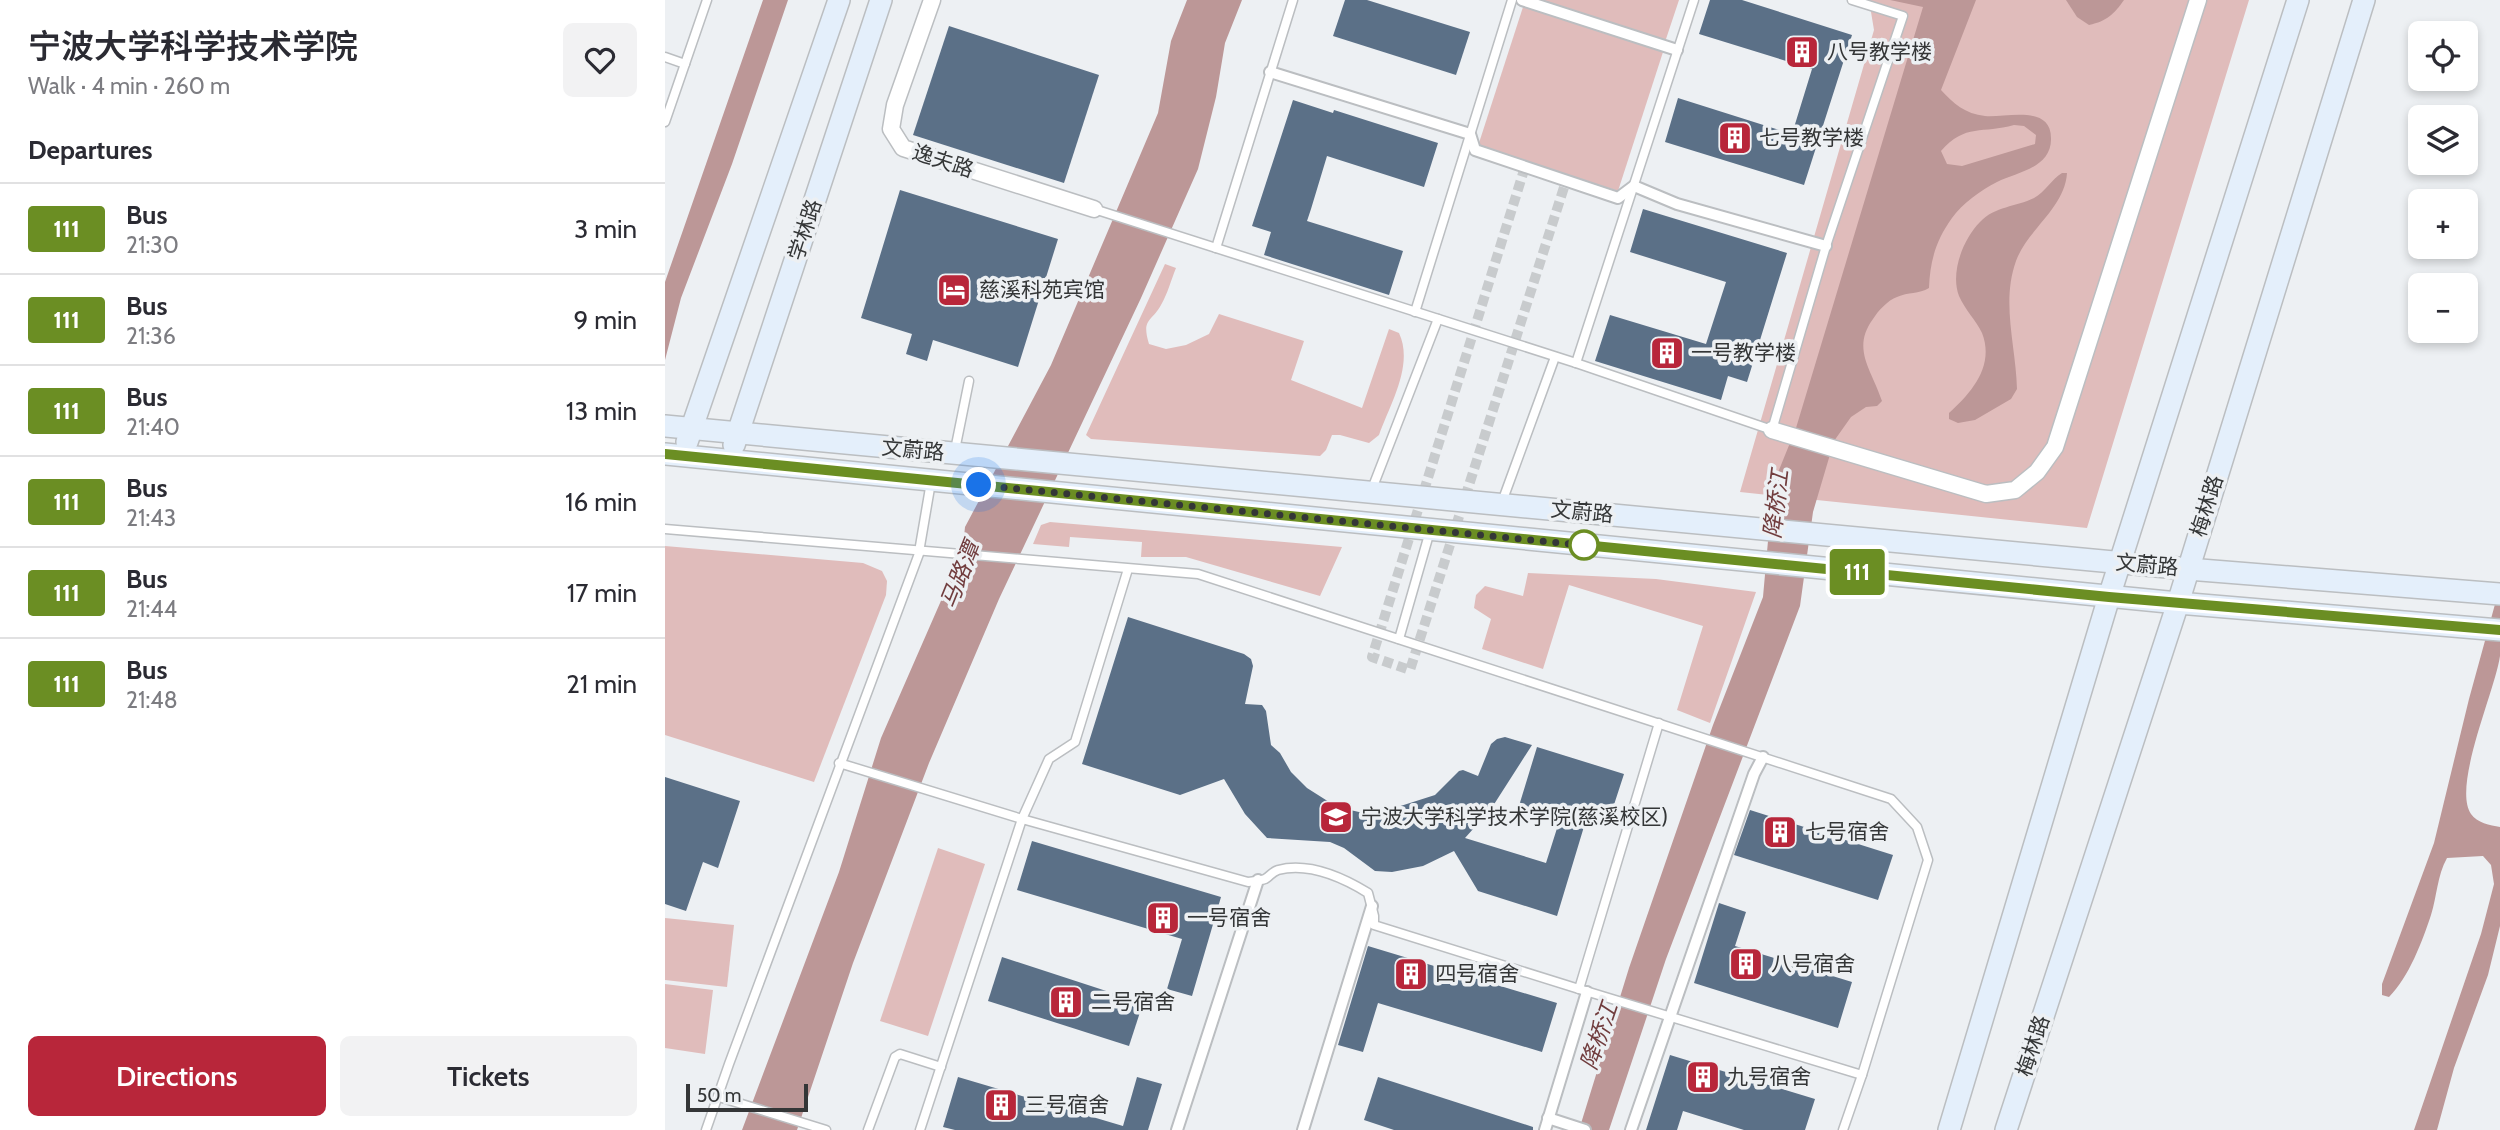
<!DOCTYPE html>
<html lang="en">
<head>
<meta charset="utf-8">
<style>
  :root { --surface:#fff; --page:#f2f2f3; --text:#2b2b33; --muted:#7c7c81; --line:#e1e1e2; --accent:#b8263a }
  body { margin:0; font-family:Cabin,"Noto Sans SC",sans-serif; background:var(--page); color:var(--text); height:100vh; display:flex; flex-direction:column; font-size:26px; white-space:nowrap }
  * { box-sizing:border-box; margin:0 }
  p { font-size:23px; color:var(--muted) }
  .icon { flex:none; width:38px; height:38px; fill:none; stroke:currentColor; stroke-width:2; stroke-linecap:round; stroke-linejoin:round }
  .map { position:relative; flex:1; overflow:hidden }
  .side { display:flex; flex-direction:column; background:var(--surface); width:665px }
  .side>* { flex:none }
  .badge { padding:0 14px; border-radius:5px; font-size:24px; line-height:46px }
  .tools { position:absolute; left:1743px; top:21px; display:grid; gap:14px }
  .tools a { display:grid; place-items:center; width:70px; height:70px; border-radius:10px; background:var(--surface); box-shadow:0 4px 10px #0003; font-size:35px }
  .scale { position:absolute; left:21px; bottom:18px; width:122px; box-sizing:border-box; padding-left:7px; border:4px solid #343637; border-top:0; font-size:19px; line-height:24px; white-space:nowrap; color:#343637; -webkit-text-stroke:5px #edf0f3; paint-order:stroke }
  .you { position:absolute; width:35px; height:35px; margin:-18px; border:5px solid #fff; border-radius:50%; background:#1a73e8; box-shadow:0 0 0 10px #1a73e833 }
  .map>.badge { position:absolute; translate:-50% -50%; box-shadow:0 0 0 4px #fff }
  h2 { padding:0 28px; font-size:26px; line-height:63px }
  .round { display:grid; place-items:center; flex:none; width:74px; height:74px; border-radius:10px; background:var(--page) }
  .head { display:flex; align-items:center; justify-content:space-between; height:119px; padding:0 28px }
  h1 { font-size:33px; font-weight:600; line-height:52px }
  .cta { display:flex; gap:14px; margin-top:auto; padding:14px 28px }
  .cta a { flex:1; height:80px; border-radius:10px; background:var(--accent); color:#fff; font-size:28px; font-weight:600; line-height:80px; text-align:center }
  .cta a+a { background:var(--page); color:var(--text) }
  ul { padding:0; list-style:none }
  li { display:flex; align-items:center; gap:21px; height:91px; padding:0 28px; border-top:2px solid var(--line) }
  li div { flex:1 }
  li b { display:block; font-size:26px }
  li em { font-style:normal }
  li .badge { min-width:77px; font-weight:700; text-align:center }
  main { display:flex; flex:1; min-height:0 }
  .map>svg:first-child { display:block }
  .green { fill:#e0bcbb }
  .water { fill:#bc9797; fill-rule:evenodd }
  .building { fill:#5b7087 }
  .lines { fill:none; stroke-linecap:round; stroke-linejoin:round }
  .pedestrian-tunnel { stroke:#c8cbcd; stroke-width:10; stroke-dasharray:10 5; stroke-linecap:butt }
  .service-casing { stroke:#bbbec1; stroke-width:11 }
  .pedestrian-casing { stroke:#bbbec1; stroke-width:14 }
  .minor-casing { stroke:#bbbec1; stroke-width:19 }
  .secondary-casing { stroke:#bbbec1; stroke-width:24 }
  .service { stroke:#fff; stroke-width:8 }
  .pedestrian { stroke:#fff; stroke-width:10 }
  .minor { stroke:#fff; stroke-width:16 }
  .secondary { stroke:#e4effb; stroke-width:21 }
  .line-casing { stroke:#fff; stroke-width:16 }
  .line { stroke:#6b8e23; stroke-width:10 }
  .walk { stroke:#343637; stroke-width:7; stroke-dasharray:0 12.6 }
  .stop-dot { fill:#fff; stroke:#6b8e23; stroke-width:3.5 }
  .labels { text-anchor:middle; stroke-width:7; stroke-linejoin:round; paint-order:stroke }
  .poi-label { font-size:21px; fill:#343637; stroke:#edf0f3; text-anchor:start }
  .street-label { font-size:21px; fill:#343637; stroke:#edf0f3 }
  .water-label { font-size:23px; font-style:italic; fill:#713d3e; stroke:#edf0f3 }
</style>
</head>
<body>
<main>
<section class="side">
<div class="head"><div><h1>宁波大学科学技术学院</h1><p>Walk · 4 min · 260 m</p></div><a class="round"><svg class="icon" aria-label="heart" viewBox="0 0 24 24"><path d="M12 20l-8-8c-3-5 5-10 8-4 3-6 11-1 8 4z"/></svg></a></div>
<h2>Departures</h2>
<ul>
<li><span class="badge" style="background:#6b8e23;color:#fff">111</span><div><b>Bus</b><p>21:30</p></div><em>3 min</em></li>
<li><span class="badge" style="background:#6b8e23;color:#fff">111</span><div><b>Bus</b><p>21:36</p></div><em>9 min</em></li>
<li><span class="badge" style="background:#6b8e23;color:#fff">111</span><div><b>Bus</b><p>21:40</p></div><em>13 min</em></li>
<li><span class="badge" style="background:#6b8e23;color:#fff">111</span><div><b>Bus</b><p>21:43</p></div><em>16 min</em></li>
<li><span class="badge" style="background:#6b8e23;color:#fff">111</span><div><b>Bus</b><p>21:44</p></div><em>17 min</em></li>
<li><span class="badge" style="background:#6b8e23;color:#fff">111</span><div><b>Bus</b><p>21:48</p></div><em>21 min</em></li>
</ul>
<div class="cta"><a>Directions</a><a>Tickets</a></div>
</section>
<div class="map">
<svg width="1835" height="1130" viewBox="0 0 1835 1130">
  <rect width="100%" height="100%" fill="#edf0f3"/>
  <g class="green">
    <polygon points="868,0 1014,0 1000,42"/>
    <polygon points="1204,0 1584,0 1422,528 1075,492 1209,30"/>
    <polygon points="858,7 998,52 953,191 813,146"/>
    <path d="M500,264L511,268C506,280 503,293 496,305C487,322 476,318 484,344L501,349L521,345L544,334L554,314L639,341L626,380L697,408L724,329L734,333C749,365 725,404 714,435L704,443L675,435H667L661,450L655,456L426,439L421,435Z"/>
    <polygon points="385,522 677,547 655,596 521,557 476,557 477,542 405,537 404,547 368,544 376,525"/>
    <polygon points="0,546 198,563 217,571 222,581 221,595 149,782 0,735"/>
    <polygon points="863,573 991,579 1091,592 1045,723 1012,710 1038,626 904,585 878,669 817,649 826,619 809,608 811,595 820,586 858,596"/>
    <polygon points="273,848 320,864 263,1036 215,1021"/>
    <polygon points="0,918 69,925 62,987 0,980"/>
    <polygon points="0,984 48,990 40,1054 0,1048"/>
  </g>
  <g class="water">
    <polygon points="98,0 123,0 67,164 16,298 0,360 0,282"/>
    <polygon points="522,0 577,0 560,43 551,97 533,169 476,298 334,599 264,763 188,963 132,1130 77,1130 174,872 216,738 282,587 298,547 300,527 386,365 493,113 506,41"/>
    <path d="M1225,0H1311L1276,90C1288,103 1300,114 1320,116C1340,118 1386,104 1386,138C1387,168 1352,172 1332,182C1316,190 1297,204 1287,218C1271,240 1265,261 1264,288C1254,294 1243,292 1232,297C1223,300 1213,311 1208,319C1186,349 1207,370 1217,401L1212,406L1201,407L1186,417L1169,441L1148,512L1135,606L1001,959L944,1130H914L964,968L1048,725L1098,597L1108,485L1131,428L1258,7ZM1349,125L1359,126L1371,135L1370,144L1297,166L1282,164L1276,151C1300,123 1318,134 1349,125Z"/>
    <path d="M1401,0H1459C1449,14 1442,21 1424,25L1412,17Z"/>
    <path d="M1397,173H1402C1400,208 1362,230 1351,261C1336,303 1351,346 1352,389L1346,399L1310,420L1293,423L1284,419V413C1306,393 1330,366 1317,333C1311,320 1300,310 1294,296C1285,273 1298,239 1315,222C1330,206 1351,207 1369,198C1380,192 1387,179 1397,173Z"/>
    <path d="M1835,586C1835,608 1835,634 1835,656C1830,691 1787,786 1806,814C1812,823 1825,825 1835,827V926L1823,975L1789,1068L1772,1130H1749L1816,934L1829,884L1826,865L1818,856L1782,858C1772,876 1772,896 1766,915C1757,942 1744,977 1724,997L1717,995V984L1769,843L1804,699Z"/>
  </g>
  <g class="building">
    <polygon points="680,0 702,0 805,32 791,75 668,36"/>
    <polygon points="1045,0 1077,0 1187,35 1139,185 1000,142 1013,98 1127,134 1147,69 1034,34"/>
    <polygon points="284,26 434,75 399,183 248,135"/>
    <polygon points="628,100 668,113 669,110 773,143 759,187 662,156 646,209 642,221 738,251 724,295 599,255 606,232 587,226"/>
    <polygon points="235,190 393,239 353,367 268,340 262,361 241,354 247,334 196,318"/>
    <polygon points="978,209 1122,253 1082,382 1063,376 1056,400 930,361 945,315 1041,344 1061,282 965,252"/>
    <polygon points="463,617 579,654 586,659 588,666 580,704 597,705 601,711 606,745 615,753 626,772 642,788 672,807 694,812 723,810 770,795 794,771 798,770 813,776 826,744 832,739 840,737 850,740 867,745 826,809 800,838 881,863 894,822 853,809 872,747 959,774 945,817 924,810 892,916 813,891 789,851 758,866 727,872 710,871 679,848 665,842 602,838 580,814 559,779 515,795 417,764"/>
    <polygon points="0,777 75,801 53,868 38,862 21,911 0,904"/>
    <polygon points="1085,810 1228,855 1213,900 1069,855"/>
    <polygon points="367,841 556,897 527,996 502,989 517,939 352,890"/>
    <polygon points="1054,903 1081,912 1070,946 1187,982 1173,1028 1029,983"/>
    <polygon points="703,946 892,1003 877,1052 713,1003 698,1052 673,1045"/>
    <polygon points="337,957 478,1003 464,1046 323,1001"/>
    <polygon points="1005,1055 1150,1099 1140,1130 1079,1130 1018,1111 1012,1130 981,1130"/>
    <polygon points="293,1077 458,1126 472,1077 497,1084 483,1130 290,1130 278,1127"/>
    <polygon points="713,1077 868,1127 868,1130 729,1130 699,1120"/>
  </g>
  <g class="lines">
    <polyline class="pedestrian-tunnel" points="860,167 707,657 745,670 901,181"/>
    <g class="service-casing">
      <g id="service">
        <polyline points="0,57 20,64"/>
        <polyline points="0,122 42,0"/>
        <polyline points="429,209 911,363 1107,430 1161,246 1238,16 1187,0"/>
        <polyline points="551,248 628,0"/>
        <polyline points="750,312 847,0"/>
        <polyline points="911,363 1029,0"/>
        <polyline points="290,450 304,381"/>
        <polyline points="707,489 773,319"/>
        <polyline points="837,502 890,357"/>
        <polyline points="0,529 533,574 1226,799 1252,827 1263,860 1197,1075 1178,1130"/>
        <polyline points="254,552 266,482"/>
        <polyline points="734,639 765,531"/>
        <polyline points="994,723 914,989 1197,1075"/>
        <path d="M174,763L357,819L583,882C588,881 595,881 600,879C605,876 607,872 613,870C644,862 677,877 703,893L709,916V925L914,989"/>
        <polyline points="54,1097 161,1130"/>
        <polyline points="41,1130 64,1064 255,551"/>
        <polyline points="203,1130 230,1057 235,1054 276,1067"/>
        <polyline points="255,1130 357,819 384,759 410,742 463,569"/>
      </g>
    </g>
    <g class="pedestrian-casing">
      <g id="pedestrian">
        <polyline points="857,0 1012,50"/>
        <polyline points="605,72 805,134 810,150 953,198 969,186 1012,204 1161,246"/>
        <polyline points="883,1118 920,1130"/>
        <polyline points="512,1130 593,880"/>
        <polyline points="638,1130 707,906"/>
        <polyline points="880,1130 922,992"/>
        <polyline points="966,1130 1089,774 1098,757"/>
      </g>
    </g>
    <g class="minor-casing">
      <g id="minor">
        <polyline points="267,0 230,105 226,129 238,148 429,209"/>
        <polyline points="1107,430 1321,494 1350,490 1372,472 1390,447 1533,0"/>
      </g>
    </g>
    <g class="secondary-casing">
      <g id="secondary">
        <polyline points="0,426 1523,569 1835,594"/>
        <polyline points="22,442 174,0"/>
        <polyline points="69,445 216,0"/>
        <polyline points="0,454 1513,603 1835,630"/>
        <polyline points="1284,1130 1444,597 1633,0"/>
        <polyline points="1341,1130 1513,603 1699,0"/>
      </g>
    </g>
    <use href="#service" class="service"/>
    <use href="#pedestrian" class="pedestrian"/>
    <use href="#minor" class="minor"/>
    <use href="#secondary" class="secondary"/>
  </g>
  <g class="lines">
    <g class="line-casing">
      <polyline id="line" points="0,454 1444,597 1835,630"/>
    </g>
    <use href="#line" class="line"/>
    <polyline class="walk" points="314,485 927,546 919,545"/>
  </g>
  <defs>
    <g id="building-square" transform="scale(1.75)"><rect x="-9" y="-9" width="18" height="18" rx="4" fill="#b8263a" stroke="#edf0f3"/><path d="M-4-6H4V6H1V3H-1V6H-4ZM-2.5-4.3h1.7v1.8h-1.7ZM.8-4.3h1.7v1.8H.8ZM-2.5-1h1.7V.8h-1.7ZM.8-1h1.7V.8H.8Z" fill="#fff"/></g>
    <g id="hotel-square" transform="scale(1.75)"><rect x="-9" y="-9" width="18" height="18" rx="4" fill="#b8263a" stroke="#edf0f3"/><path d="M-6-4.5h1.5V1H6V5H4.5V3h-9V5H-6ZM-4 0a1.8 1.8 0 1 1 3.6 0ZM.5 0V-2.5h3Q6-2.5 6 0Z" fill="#fff"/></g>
    <g id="university-square" transform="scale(1.75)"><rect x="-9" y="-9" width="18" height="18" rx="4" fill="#b8263a" stroke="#edf0f3"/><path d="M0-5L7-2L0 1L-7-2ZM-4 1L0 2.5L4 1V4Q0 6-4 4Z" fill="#fff"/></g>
  </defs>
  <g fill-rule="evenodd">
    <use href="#building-square" x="1137" y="52"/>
    <use href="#building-square" x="1070" y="138"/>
    <use href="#hotel-square" x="289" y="290"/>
    <use href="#building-square" x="1002" y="353"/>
    <use href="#university-square" x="671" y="817"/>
    <use href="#building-square" x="1115" y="832"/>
    <use href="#building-square" x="498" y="918"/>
    <use href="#building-square" x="1081" y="964"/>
    <use href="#building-square" x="746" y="974"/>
    <use href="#building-square" x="401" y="1002"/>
    <use href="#building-square" x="1038" y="1077"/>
    <use href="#building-square" x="336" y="1105"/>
  </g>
  <circle class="stop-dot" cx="919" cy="545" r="14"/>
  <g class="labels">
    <g class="poi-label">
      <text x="1162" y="59">八号教学楼</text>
      <text x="1094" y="145">七号教学楼</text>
      <text x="314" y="297">慈溪科苑宾馆</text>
      <text x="1026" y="360">一号教学楼</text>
      <text x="696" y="824">宁波大学科学技术学院(慈溪校区)</text>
      <text x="1140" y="839">七号宿舍</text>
      <text x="522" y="925">一号宿舍</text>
      <text x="1106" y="971">八号宿舍</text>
      <text x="770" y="981">四号宿舍</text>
      <text x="426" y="1009">二号宿舍</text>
      <text x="1062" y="1084">九号宿舍</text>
      <text x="360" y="1112">三号宿舍</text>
    </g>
    <g class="street-label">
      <text transform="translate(278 161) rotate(18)" y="7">逸夫路</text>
      <text transform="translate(140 230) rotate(-72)" y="7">学林路</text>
      <text transform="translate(248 450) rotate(5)" y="7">文蔚路</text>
      <text transform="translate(1542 506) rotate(-73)" y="7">梅林路</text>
      <text transform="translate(917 512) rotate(5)" y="7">文蔚路</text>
      <text transform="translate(1482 565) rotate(5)" y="7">文蔚路</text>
      <text transform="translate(1368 1046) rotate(-72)" y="7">梅林路</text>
    </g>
    <g class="water-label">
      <text transform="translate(1111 504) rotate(-83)" y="8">降桥江</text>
      <text transform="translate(295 575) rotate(-68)" y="8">马路潭</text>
      <text transform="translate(934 1036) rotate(-71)" y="8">降桥江</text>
    </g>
  </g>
</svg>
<div class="tools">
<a><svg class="icon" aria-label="locate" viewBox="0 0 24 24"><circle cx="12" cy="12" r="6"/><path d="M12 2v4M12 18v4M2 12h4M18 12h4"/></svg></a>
<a><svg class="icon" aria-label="layers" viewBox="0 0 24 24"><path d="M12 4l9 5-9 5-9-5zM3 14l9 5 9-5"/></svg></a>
<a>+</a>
<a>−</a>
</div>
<div class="scale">50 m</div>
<div class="you" style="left:314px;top:485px"></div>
<b class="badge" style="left:1192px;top:572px;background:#6b8e23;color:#fff">111</b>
</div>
</main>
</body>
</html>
